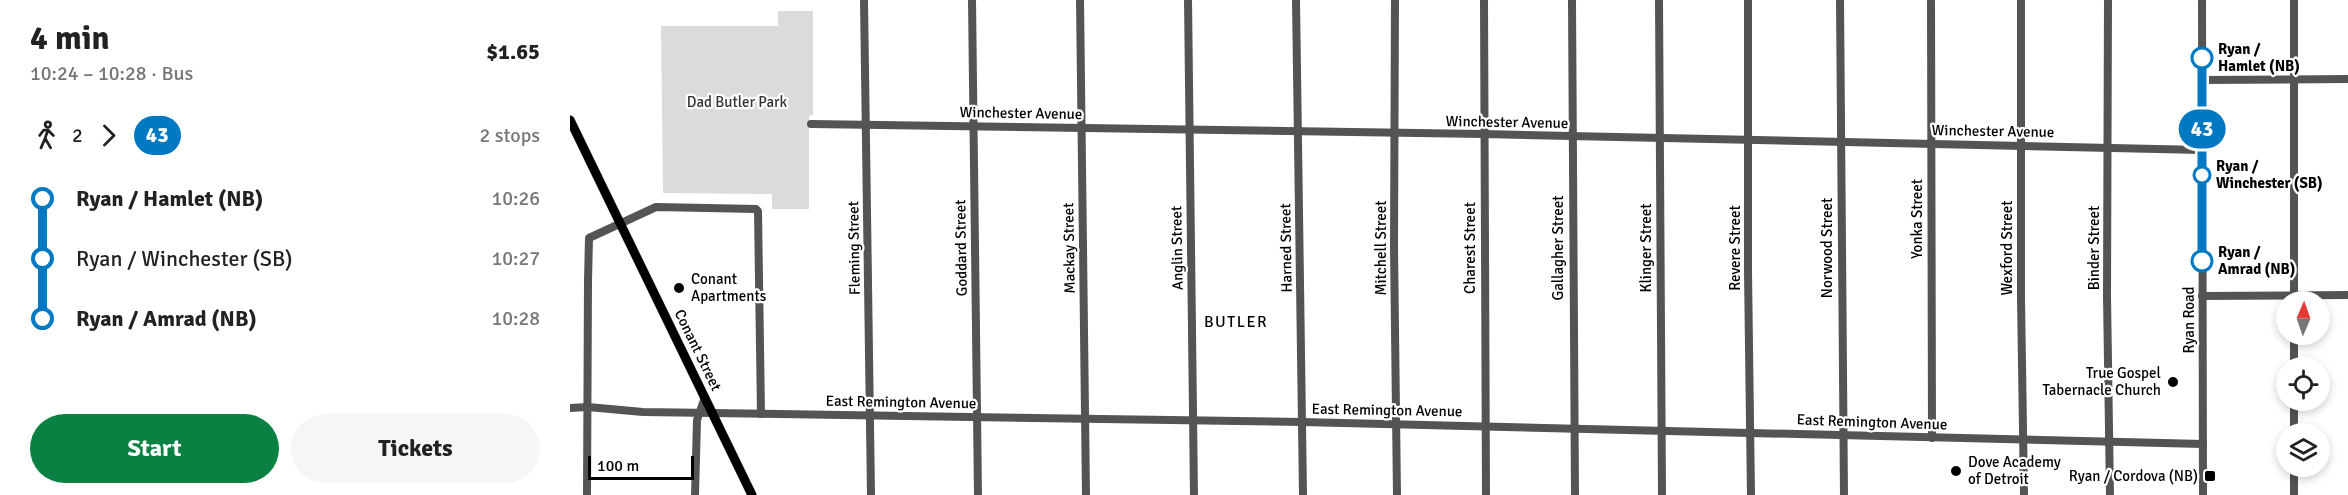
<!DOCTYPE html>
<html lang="en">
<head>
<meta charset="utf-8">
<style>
  :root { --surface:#fff; --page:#f6f6f6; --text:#222; --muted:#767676; --accent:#0b8043 }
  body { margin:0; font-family:Signika,sans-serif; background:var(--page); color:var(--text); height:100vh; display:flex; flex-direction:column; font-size:22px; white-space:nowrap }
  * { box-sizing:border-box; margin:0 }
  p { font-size:20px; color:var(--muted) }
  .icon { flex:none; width:33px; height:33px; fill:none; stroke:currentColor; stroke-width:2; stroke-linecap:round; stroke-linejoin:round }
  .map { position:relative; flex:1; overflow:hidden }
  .details { display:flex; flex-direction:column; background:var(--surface); width:570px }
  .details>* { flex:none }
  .badge { padding:0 12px; border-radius:20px; font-size:21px; line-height:39px }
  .needle { width:39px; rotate:2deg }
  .tools { position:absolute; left:1706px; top:291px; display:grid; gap:12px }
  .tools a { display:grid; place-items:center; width:54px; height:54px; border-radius:50%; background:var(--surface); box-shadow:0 3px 9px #0003; font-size:30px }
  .scale { position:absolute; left:18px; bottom:15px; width:106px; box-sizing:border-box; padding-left:6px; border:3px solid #000; border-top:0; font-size:16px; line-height:21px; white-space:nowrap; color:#000; -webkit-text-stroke:4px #fff; paint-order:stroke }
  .map>.badge { position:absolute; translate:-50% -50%; box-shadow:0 0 0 3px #fff }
  .legs { display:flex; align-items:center; gap:9px; height:66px; padding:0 30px; font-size:20px }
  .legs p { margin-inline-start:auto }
  .overview { display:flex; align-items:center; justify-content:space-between; height:102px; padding:0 30px }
  h1 { font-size:33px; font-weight:800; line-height:45px }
  .action { display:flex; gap:12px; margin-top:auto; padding:12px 30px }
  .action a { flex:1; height:69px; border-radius:36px; background:var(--accent); color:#fff; font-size:24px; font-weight:800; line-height:69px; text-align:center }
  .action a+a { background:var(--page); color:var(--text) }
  ul { padding:0 30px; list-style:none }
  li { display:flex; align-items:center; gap:21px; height:60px; font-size:22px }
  li i { display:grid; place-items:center; width:9px; height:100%; margin:0 8px; background:currentColor }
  li i::after { content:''; width:15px; height:15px; margin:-8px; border:4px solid; border-radius:50%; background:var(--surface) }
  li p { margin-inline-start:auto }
  li:first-child i { background:linear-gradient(#0000 50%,currentColor 0) }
  li:last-child i { background:linear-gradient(currentColor 50%,#0000 0) }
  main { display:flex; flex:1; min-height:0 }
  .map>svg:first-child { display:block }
  .green { fill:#dbdbdb }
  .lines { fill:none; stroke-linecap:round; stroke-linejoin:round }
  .major-casing { stroke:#dbdbdb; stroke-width:10 }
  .minor { stroke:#545454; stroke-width:8 }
  .major { stroke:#000; stroke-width:9 }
  .line-1-casing { stroke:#fff; stroke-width:14 }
  .line-1 { stroke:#0079c2; stroke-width:9 }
  .stop-1-dot { fill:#fff; stroke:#0079c2; stroke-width:3 }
  .poi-dot { fill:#000; stroke:#fff; stroke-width:2 }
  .labels { text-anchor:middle; stroke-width:4.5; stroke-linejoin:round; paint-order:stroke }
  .stop-label { font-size:15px; font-weight:bold; fill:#000; stroke:#fff; text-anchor:start }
  .park-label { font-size:15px; fill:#323232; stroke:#fff }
  .street-label { font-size:15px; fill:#000; stroke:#fff }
  .poi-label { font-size:15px; fill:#000; stroke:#fff; text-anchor:start }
  .neighbourhood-label { font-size:16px; letter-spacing:1.5px; fill:#000; stroke:#fff }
</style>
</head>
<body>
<main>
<section class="details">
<div class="overview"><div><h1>4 min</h1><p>10:24 – 10:28 · Bus</p></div><b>$1.65</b></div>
<div class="legs"><svg class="icon" aria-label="walk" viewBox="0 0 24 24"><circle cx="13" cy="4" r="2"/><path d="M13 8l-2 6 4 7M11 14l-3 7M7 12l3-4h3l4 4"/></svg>2<svg class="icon" aria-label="forward" viewBox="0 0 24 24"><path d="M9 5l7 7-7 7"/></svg><b class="badge" style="background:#0079c2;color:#fff">43</b><p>2 stops</p></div>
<ul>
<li><i style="color:#0079c2"></i><b>Ryan / Hamlet (NB)</b><p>10:26</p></li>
<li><i style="color:#0079c2"></i><span>Ryan / Winchester (SB)</span><p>10:27</p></li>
<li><i style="color:#0079c2"></i><b>Ryan / Amrad (NB)</b><p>10:28</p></li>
</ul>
<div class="action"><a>Start</a><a>Tickets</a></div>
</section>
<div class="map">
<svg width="1778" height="495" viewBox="0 0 1778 495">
  <rect width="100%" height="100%" fill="#fff"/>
  <polygon class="green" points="208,11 243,11 243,115 239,116 239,209 202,209 202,194 93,193 91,26 208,26"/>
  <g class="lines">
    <g class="major-casing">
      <polyline id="major" points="0,120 182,495"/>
    </g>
    <g class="minor">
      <polyline points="294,0 301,495"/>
      <polyline points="402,0 408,495"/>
      <polyline points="510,0 516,495"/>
      <polyline points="618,0 624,495"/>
      <polyline points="726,0 733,495"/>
      <polyline points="825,0 824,246 827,495"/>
      <polyline points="914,0 916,495"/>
      <polyline points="1002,0 1005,495"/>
      <polyline points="1089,0 1092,495"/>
      <polyline points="1178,0 1178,271 1181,495"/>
      <polyline points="1270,0 1274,495"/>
      <polyline points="1361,0 1362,438"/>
      <polyline points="1451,0 1451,298 1454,495"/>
      <polyline points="1538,0 1537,296 1540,495"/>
      <polyline points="1632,0 1633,495"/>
      <polyline points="1632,80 1778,79"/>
      <polyline points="241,124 913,134 1632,150"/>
      <polyline points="18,281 19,238 86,207 186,209 188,211 191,414"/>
      <polyline points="1632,296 1778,295"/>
      <polyline points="1724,302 1724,0"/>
      <polyline points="1724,334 1724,368"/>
      <polyline points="1724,400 1724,434"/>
      <polyline points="0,408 18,407 73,412 732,422 1633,444"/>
      <polyline points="1724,466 1724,495"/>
      <polyline points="17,495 18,281 18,287"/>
      <polyline points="125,495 127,420 135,397"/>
    </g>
    <use href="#major" class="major"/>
  </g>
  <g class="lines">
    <g class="line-1-casing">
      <polyline id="line-1" points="1632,58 1632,261"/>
    </g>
    <use href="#line-1" class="line-1"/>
  </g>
  <g class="stop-1-dot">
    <circle cx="1632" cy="58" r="10"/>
    <circle cx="1632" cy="175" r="8"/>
    <circle cx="1632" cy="261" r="10"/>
  </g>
  <g class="poi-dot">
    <circle cx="109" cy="288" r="6"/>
    <circle cx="1603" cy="382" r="6"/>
    <circle cx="1386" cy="471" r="6"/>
    <rect x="1634" y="470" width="12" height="12" rx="3"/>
  </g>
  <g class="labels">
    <g class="stop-label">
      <text x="1648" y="54">Ryan /<tspan x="1648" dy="17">Hamlet (NB)</tspan></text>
      <text x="1646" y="171">Ryan /<tspan x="1646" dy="17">Winchester (SB)</tspan></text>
      <text x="1648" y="257">Ryan /<tspan x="1648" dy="17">Amrad (NB)</tspan></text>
    </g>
    <g class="park-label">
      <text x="167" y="107">Dad Butler Park</text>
    </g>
    <g class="street-label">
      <text transform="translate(451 113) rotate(1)" y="5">Winchester Avenue</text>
      <text transform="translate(937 122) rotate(1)" y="5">Winchester Avenue</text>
      <text transform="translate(1423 131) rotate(1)" y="5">Winchester Avenue</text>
      <text transform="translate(1347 219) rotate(-90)" y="5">Yonka Street</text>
      <text transform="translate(284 248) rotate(-91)" y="5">Fleming Street</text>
      <text transform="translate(391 248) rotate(-91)" y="5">Goddard Street</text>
      <text transform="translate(499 248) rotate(-91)" y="5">Mackay Street</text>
      <text transform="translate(607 248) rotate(-91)" y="5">Anglin Street</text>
      <text transform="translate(716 248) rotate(-91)" y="5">Harned Street</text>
      <text transform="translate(811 248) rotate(-90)" y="5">Mitchell Street</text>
      <text transform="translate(900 248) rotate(-90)" y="5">Charest Street</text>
      <text transform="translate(988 248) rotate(-90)" y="5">Gallagher Street</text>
      <text transform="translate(1076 248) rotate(-90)" y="5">Klinger Street</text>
      <text transform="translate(1165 248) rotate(-90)" y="5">Revere Street</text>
      <text transform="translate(1257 248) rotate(-90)" y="5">Norwood Street</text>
      <text transform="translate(1437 248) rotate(-90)" y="5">Wexford Street</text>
      <text transform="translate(1524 248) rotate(-90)" y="5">Binder Street</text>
      <text transform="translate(1619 320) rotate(-90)" y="5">Ryan Road</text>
      <text transform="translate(128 350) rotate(64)" y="5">Conant Street</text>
      <text transform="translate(331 402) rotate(1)" y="5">East Remington Avenue</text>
      <text transform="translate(817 410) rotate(1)" y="5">East Remington Avenue</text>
      <text transform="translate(1302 422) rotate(2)" y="5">East Remington Avenue</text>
    </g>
    <g class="poi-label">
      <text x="121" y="284">Conant<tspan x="121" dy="17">Apartments</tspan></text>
      <text x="1591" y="378" text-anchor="end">True Gospel<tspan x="1591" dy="17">Tabernacle Church</tspan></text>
      <text x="1398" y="467">Dove Academy<tspan x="1398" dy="17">of Detroit</tspan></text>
      <text x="1628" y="481" text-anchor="end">Ryan / Cordova (NB)</text>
    </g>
    <g class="neighbourhood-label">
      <text x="666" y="327">BUTLER</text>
    </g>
  </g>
</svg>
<div class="tools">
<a><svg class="needle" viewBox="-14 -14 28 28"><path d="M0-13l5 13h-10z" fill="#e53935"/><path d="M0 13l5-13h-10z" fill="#767676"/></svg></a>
<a><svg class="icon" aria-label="locate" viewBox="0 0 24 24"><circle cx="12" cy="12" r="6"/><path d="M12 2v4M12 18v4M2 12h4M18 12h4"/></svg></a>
<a><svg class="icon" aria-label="layers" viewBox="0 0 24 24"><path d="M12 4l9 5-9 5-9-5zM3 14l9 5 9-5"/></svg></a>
</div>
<div class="scale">100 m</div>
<b class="badge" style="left:1632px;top:129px;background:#0079c2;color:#fff">43</b>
</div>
</main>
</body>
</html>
